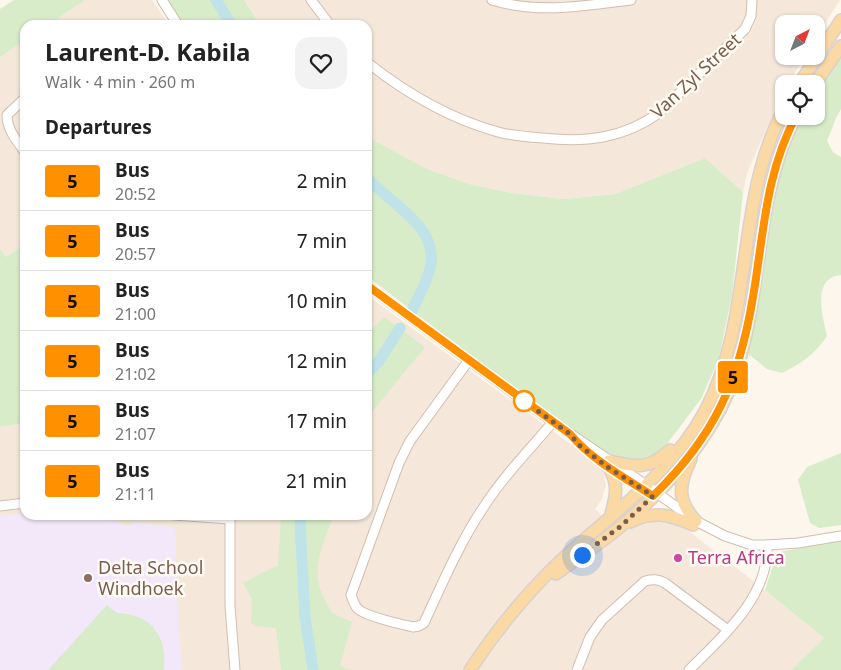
<!DOCTYPE html>
<html lang="en">
<head>
<meta charset="utf-8">
<style>
  :root { --surface:#fff; --page:#f2f2f2; --text:#222; --muted:#767676; --line:#e0e0e0 }
  body { margin:0; font-family:"Noto Sans",sans-serif; background:var(--page); color:var(--text); height:100vh; display:flex; flex-direction:column; font-size:19px; white-space:nowrap }
  * { box-sizing:border-box; margin:0 }
  p { font-size:16px; color:var(--muted) }
  .icon { flex:none; width:28px; height:28px; fill:none; stroke:currentColor; stroke-width:2; stroke-linecap:round; stroke-linejoin:round }
  .map { position:relative; flex:1; overflow:hidden }
  .panel { position:absolute; left:20px; top:20px; width:352px; height:500px; display:flex; flex-direction:column; background:var(--surface); border-radius:15px; box-shadow:0 1px 4px #0004 }
  .panel>* { flex:none }
  .badge { padding:0 10px; border-radius:4px; font-size:18px; line-height:32px }
  .needle { width:32px; rotate:42deg }
  .buttons { position:absolute; left:775px; top:15px; display:grid; gap:10px }
  .buttons a { display:grid; place-items:center; width:50px; height:50px; border-radius:10px; background:var(--surface); box-shadow:0 1px 4px #0004; font-size:25px }
  .you { position:absolute; width:25px; height:25px; margin:-12px; border:4px solid #fff; border-radius:50%; background:#1a73e8; box-shadow:0 0 0 8px #1a73e833 }
  .map>.badge { position:absolute; translate:-50% -50%; box-shadow:0 0 0 2px #fff }
  h2 { padding:0 25px; font-size:19px; line-height:45px }
  .round { display:grid; place-items:center; flex:none; width:52px; height:52px; border-radius:15px; background:var(--page) }
  .headline { display:flex; align-items:center; justify-content:space-between; height:85px; padding:0 25px }
  h1 { font-size:24px; font-weight:700; line-height:38px }
  ul { padding:0; list-style:none }
  li { display:flex; align-items:center; gap:15px; height:60px; padding:0 25px; border-top:1px solid var(--line) }
  li div { flex:1 }
  li b { display:block; font-size:19px }
  li em { font-style:normal }
  li .badge { min-width:55px; font-weight:700; text-align:center }
  .map>svg:first-child { display:block }
  .residential { fill:#f5e8da }
  .education { fill:#f3e8fa }
  .green { fill:#d8ecc9 }
  .lines { fill:none; stroke-linecap:round; stroke-linejoin:round }
  .river { stroke:#bfe3e8; stroke-width:11 }
  .minor-casing { stroke:#d1beb0; stroke-width:11 }
  .major-casing { stroke:#dad1cd; stroke-width:14 }
  .minor { stroke:#fff; stroke-width:9 }
  .major { stroke:#fbd9a5; stroke-width:11 }
  .line-casing { stroke:#fff; stroke-width:11 }
  .line { stroke:#ff9000; stroke-width:8 }
  .walk { stroke:#7a5c4d; stroke-width:5; stroke-dasharray:0 9 }
  .stop-dot { fill:#fff; stroke:#ff9000; stroke-width:2.5 }
  .hotel-dot { fill:#d1479c; stroke:#fffaf3; stroke-width:2 }
  .education-dot { fill:#8d6e63; stroke:#fffaf3; stroke-width:2 }
  .labels { text-anchor:middle; stroke-width:5; stroke-linejoin:round; paint-order:stroke }
  .street-label { font-size:18px; fill:#7a5c4d; stroke:#fffaf3 }
  .hotel-label { font-size:18px; fill:#b23c85; stroke:#fffaf3; text-anchor:start }
  .education-label { font-size:18px; fill:#785e54; stroke:#fffaf3; text-anchor:start }
</style>
</head>
<body>
<div class="map">
<svg width="841" height="670" viewBox="0 0 841 670">
  <rect width="100%" height="100%" fill="#fdf6ec"/>
  <g class="residential">
    <polygon points="85,0 152,0 169,25 48,25"/>
    <polygon points="244,0 840,0 816,38 816,24 784,24 784,56 805,56 788,84 784,84 784,90 747,173 743,192 705,158 615,194 563,199 512,193 469,184 427,169 368,137 368,25 260,25"/>
    <polygon points="25,40 25,244 6,257 0,249 0,57"/>
    <polygon points="368,296 602,467 606,484 602,499 595,509 620,533 638,526 655,522 671,523 686,529 765,590 824,638 791,670 0,670 0,427 25,423 25,515 368,515"/>
  </g>
  <polygon class="education" points="25,513 25,515 62,515 120,521 122,525 131,526 134,522 175,528 179,627 182,670 0,670 0,516"/>
  <g class="green">
    <polygon points="14,0 85,0 48,25 25,25 25,40 0,57 0,9"/>
    <polygon points="167,0 244,0 260,25 184,25"/>
    <path d="M841,54V109L836,118L827,141L833,152L841,157V275C811,278 823,317 827,336C814,355 802,363 782,373L767,369L746,352C761,287 766,219 784,155C788,142 796,129 801,116H816V91Z"/>
    <polygon points="368,137 427,169 469,184 512,193 563,199 615,194 705,158 743,192 732,295 719,358 701,399 660,453 639,459 611,458 553,422 471,355 368,277"/>
    <polygon points="25,244 25,423 0,427 0,249 6,257"/>
    <polygon points="384,317 425,347 368,417 368,341 373,328"/>
    <polygon points="841,453 841,525 819,528 810,523 798,480 807,467"/>
    <path d="M281,515H334C326,537 312,564 320,588C323,597 328,605 332,613L352,622L340,666L351,670H281L276,628L255,626L251,622L252,599L243,583L278,565Z"/>
    <polygon points="841,541 841,670 791,670 824,638 765,590 775,559 783,551"/>
    <path d="M107,605C120,617 117,611 131,615C158,621 167,645 164,670H48Z"/>
  </g>
  <g class="lines">
    <g class="river">
      <polyline points="216,0 232,25"/>
      <path d="M368,178C391,206 443,227 429,272C425,286 417,299 412,311"/>
      <polyline points="368,373 379,361 400,328"/>
      <polyline points="302,515 300,523 305,617 313,670"/>
    </g>
    <g class="minor-casing">
      <g id="minor">
        <polyline points="162,0 178,25"/>
        <polyline points="311,0 330,25"/>
        <path d="M492,0C537,14 585,6 631,0"/>
        <path d="M368,63C406,93 451,119 498,132C513,136 529,137 543,138C586,143 624,138 659,113L745,29L751,16L752,0"/>
        <path d="M25,98L7,115C7,130 17,141 25,152"/>
        <polyline points="368,286 553,422 646,485 696,521 725,536 752,545 767,545 798,543 841,536"/>
        <path d="M469,360L410,441L399,463L351,595C353,600 354,605 358,609C367,617 400,624 413,627L419,626L424,623C442,584 459,544 483,508C503,477 529,450 553,422"/>
        <polyline points="0,506 25,503"/>
        <polyline points="173,515 230,519"/>
        <polyline points="230,515 230,606 235,670"/>
        <path d="M577,670L590,637L602,620L645,581C653,579 658,579 665,583L728,630"/>
        <path d="M689,670C723,636 769,597 767,545"/>
      </g>
    </g>
    <g class="major-casing">
      <g id="major">
        <polyline points="799,84 841,20"/>
        <polyline points="815,84 841,46"/>
        <path d="M691,459C679,484 676,500 696,521"/>
        <path d="M609,461C635,467 650,470 670,450"/>
        <path d="M609,468C620,487 615,498 610,518"/>
        <path d="M630,522C655,511 669,514 693,525"/>
        <path d="M556,574C577,558 600,544 620,527C655,498 690,461 713,422C736,385 747,339 753,296C763,234 766,174 796,116"/>
        <path d="M470,670C493,635 521,600 551,570C603,519 670,477 705,411C755,316 734,202 784,109"/>
      </g>
    </g>
    <use href="#minor" class="minor"/>
    <use href="#major" class="major"/>
  </g>
  <g class="lines">
    <g class="line-casing">
      <path id="line" d="M368,286L570,434C593,461 624,477 653,496C715,436 739,381 753,297C764,233 765,175 796,116"/>
    </g>
    <use href="#line" class="line"/>
    <polyline class="walk" points="524,401 570,434 579,445 609,468 653,496 621,526 582,555"/>
  </g>
  <circle class="stop-dot" cx="524" cy="401" r="10"/>
  <circle class="hotel-dot" cx="678" cy="558" r="5"/>
  <circle class="education-dot" cx="88" cy="578" r="5"/>
  <g class="labels">
    <g class="street-label">
      <text transform="translate(696 76) rotate(-43)" y="6">Van Zyl Street</text>
    </g>
    <g class="hotel-label">
      <text x="688" y="564">Terra Africa</text>
    </g>
    <g class="education-label">
      <text x="98" y="574">Delta School<tspan x="98" dy="21">Windhoek</tspan></text>
    </g>
  </g>
</svg>
<div class="buttons">
<a><svg class="needle" viewBox="-14 -14 28 28"><path d="M0-13l5 13h-10z" fill="#e53935"/><path d="M0 13l5-13h-10z" fill="#767676"/></svg></a>
<a><svg class="icon" aria-label="locate" viewBox="0 0 24 24"><circle cx="12" cy="12" r="6"/><path d="M12 2v4M12 18v4M2 12h4M18 12h4"/></svg></a>
</div>
<div class="you" style="left:582px;top:555px"></div>
<b class="badge" style="left:733px;top:377px;background:#ff9000;color:#111">5</b>
<section class="panel">
<div class="headline"><div><h1>Laurent-D. Kabila</h1><p>Walk · 4 min · 260 m</p></div><a class="round"><svg class="icon" aria-label="heart" viewBox="0 0 24 24"><path d="M12 20l-8-8c-3-5 5-10 8-4 3-6 11-1 8 4z"/></svg></a></div>
<h2>Departures</h2>
<ul>
<li><span class="badge" style="background:#ff9000;color:#111">5</span><div><b>Bus</b><p>20:52</p></div><em>2 min</em></li>
<li><span class="badge" style="background:#ff9000;color:#111">5</span><div><b>Bus</b><p>20:57</p></div><em>7 min</em></li>
<li><span class="badge" style="background:#ff9000;color:#111">5</span><div><b>Bus</b><p>21:00</p></div><em>10 min</em></li>
<li><span class="badge" style="background:#ff9000;color:#111">5</span><div><b>Bus</b><p>21:02</p></div><em>12 min</em></li>
<li><span class="badge" style="background:#ff9000;color:#111">5</span><div><b>Bus</b><p>21:07</p></div><em>17 min</em></li>
<li><span class="badge" style="background:#ff9000;color:#111">5</span><div><b>Bus</b><p>21:11</p></div><em>21 min</em></li>
</ul>
</section>
</div>
</body>
</html>
